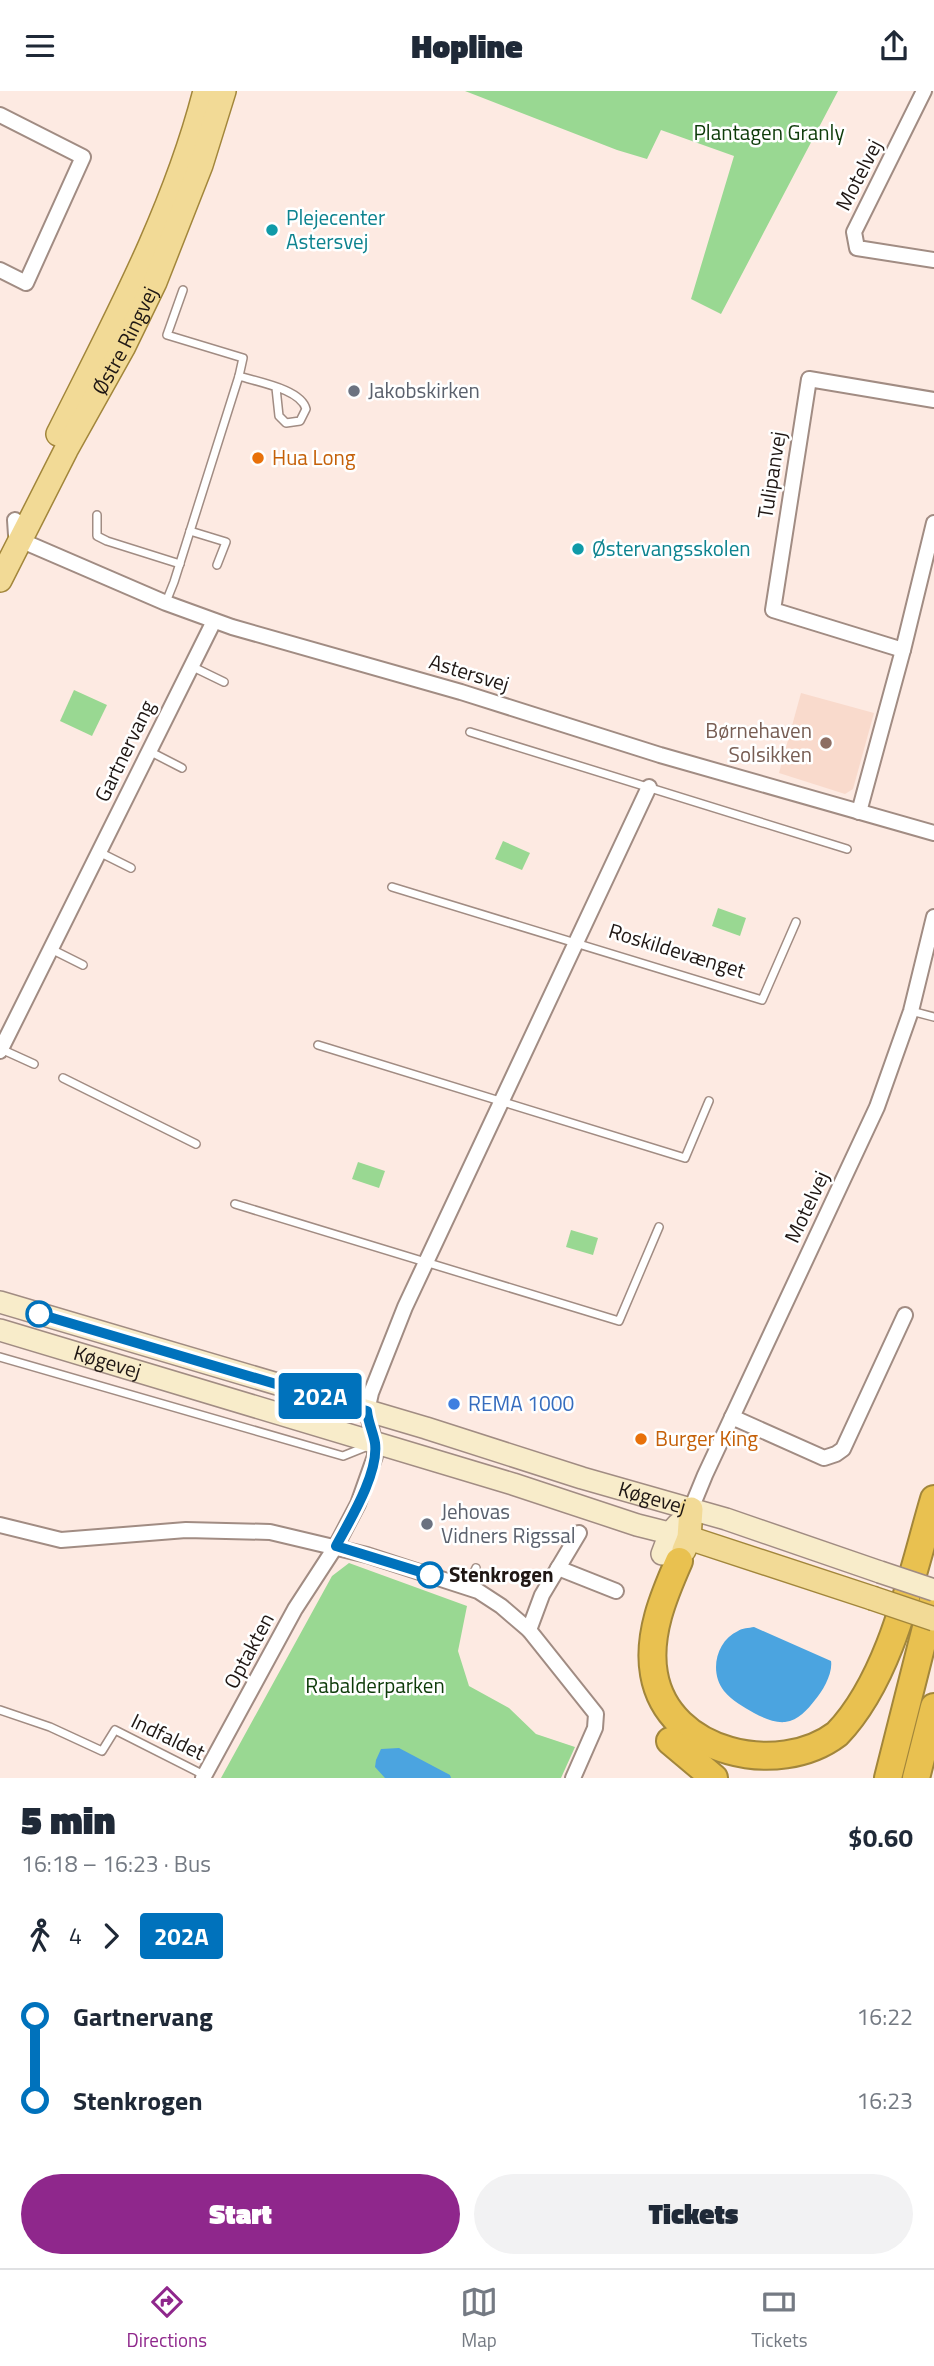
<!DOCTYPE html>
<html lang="en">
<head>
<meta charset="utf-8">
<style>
  :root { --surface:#fff; --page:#f2f2f3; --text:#1f2937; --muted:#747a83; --line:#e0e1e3; --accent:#8f278c }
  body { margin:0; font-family:"Titillium Web",sans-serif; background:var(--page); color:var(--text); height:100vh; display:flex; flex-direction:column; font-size:26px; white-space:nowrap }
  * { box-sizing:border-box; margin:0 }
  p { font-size:23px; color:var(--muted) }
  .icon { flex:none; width:38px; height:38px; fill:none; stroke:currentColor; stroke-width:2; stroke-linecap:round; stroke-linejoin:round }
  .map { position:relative; height:1687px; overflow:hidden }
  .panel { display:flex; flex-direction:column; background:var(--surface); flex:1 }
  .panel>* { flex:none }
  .badge { padding:0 14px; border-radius:5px; font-size:24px; line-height:46px }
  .map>.badge { position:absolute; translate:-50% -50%; box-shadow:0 0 0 4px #fff }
  .legs { display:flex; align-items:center; gap:10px; height:77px; padding:0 21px; font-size:23px }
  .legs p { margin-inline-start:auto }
  .head { display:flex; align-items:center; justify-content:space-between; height:119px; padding:0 21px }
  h1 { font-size:38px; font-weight:800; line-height:52px }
  .button { display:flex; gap:14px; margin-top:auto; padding:14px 21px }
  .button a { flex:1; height:80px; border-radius:42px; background:var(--accent); color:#fff; font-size:28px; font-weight:800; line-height:80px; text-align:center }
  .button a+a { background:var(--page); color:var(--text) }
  ul { padding:0 21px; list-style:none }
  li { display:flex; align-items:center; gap:24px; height:84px; font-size:26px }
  li i { display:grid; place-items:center; width:10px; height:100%; margin:0 9px; background:currentColor }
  li i::after { content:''; width:18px; height:18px; margin:-9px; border:5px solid; border-radius:50%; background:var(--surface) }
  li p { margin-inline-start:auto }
  li:first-child i { background:linear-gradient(#0000 50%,currentColor 0) }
  li:last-child i { background:linear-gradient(currentColor 50%,#0000 0) }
  header { display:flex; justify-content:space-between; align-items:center; height:91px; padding:0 21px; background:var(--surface); font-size:32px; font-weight:800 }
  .menu { display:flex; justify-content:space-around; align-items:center; height:98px; border-top:2px solid var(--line); background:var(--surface); font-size:19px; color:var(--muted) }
  .menu a { display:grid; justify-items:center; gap:4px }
  .menu .active { color:var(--accent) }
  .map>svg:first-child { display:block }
  .built { fill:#f9dacc }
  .green { fill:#99d892 }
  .water { fill:#4ba4e0 }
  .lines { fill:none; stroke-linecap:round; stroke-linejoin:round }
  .lane-casing { stroke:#a18c83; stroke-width:10 }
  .street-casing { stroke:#a18c83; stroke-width:18 }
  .secondary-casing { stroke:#a18c83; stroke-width:24 }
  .primary-casing { stroke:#a2863b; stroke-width:26 }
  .highway-casing { stroke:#a2863b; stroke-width:30 }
  .lane { stroke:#fff; stroke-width:7 }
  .street { stroke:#fff; stroke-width:14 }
  .secondary { stroke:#f8ecca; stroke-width:21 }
  .primary { stroke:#f2da96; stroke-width:23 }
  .highway { stroke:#e9c150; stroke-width:26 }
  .secondary-bridge-casing { stroke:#a18c83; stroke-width:24; stroke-linecap:butt }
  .primary-bridge-casing { stroke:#a2863b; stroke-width:26; stroke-linecap:butt }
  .secondary-bridge { stroke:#f8ecca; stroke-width:21 }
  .primary-bridge { stroke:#f2da96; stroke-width:23 }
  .line-1-casing { stroke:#fff; stroke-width:16 }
  .line-1 { stroke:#0072bc; stroke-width:10 }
  .culture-dot { fill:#0f9aa8; stroke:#fff; stroke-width:2.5 }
  .worship-dot { fill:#6b7280; stroke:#fff; stroke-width:2.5 }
  .food-dot { fill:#e8710a; stroke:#fff; stroke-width:2.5 }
  .education-dot { fill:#8d6e63; stroke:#fff; stroke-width:2.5 }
  .stop-1-dot { fill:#fff; stroke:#0072bc; stroke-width:3.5 }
  .shop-dot { fill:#3f7fe0; stroke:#fff; stroke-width:2.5 }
  .labels { text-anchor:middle; stroke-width:5; stroke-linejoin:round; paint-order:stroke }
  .park-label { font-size:21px; fill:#0d3b09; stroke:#fff }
  .street-label { font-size:21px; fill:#1f1714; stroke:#fff }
  .culture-label { font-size:21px; fill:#0d838f; stroke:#fff; text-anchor:start }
  .worship-label { font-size:21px; fill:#5b616d; stroke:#fff; text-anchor:start }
  .food-label { font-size:21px; fill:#c56008; stroke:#fff; text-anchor:start }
  .education-label { font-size:21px; fill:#785e54; stroke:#fff; text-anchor:end }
  .shop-label { font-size:21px; fill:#366cbe; stroke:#fff; text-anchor:start }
  .stop-label { font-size:21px; font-weight:bold; fill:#1f1714; stroke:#fff; text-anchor:start }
</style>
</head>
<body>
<header><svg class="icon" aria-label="menu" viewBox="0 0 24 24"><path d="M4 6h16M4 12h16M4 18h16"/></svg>Hopline<svg class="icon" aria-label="share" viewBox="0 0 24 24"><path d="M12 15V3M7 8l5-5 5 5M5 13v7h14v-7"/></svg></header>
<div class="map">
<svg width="934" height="1687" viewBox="0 0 934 1687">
  <rect width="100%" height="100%" fill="#fdeae2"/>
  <polygon class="built" points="801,602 874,622 853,698 845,703 779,682"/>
  <g class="green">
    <polygon points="465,0 838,0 721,223 691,208 734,65 661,39 647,68 617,59"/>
    <polygon points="74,599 107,614 92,645 60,630"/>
    <polygon points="503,750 530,762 522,779 495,768"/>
    <polygon points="718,817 746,827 740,845 712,835"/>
    <polygon points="358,1071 385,1080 379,1097 352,1088"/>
    <polygon points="571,1139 598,1147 593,1164 566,1156"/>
    <polygon points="349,1472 467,1515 458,1560 469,1595 509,1617 536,1643 575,1656 561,1687 221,1687 332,1485"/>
  </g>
  <g class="water">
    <path d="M754,1536L831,1570C833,1582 823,1600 815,1609C807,1619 799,1629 785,1631C775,1632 763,1627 754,1622C744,1616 732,1610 724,1600C709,1581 716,1550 738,1540C742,1537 749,1537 754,1536Z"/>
    <polygon points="399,1657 450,1684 451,1687 385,1687 375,1676 376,1669 381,1658"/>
  </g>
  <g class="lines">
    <g class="lane-casing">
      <g id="lane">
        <polyline points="183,199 167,244 243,267 239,285"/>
        <polyline points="97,424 97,445 107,450 180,473"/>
        <polyline points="190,440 226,451 217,474"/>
        <path d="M166,511L174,491L239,285C257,291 301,298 306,318L300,330L286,332L279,325L276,297"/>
        <polyline points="191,575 224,591"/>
        <polyline points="470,641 847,758"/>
        <polyline points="149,660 182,677"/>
        <polyline points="99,761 131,777"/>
        <polyline points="392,796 762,909 796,831"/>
        <polyline points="51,858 83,874"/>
        <polyline points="911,920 934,926"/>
        <polyline points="318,954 685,1067 709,1010"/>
        <polyline points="1,958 34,973"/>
        <polyline points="63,987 196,1053"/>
        <polyline points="235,1113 619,1230 659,1136"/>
        <polyline points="0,1266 343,1365 368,1355"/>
        <polyline points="467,1497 476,1477"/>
        <polyline points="0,1619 50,1636 102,1660 115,1639 204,1684"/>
      </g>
    </g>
    <g class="street-casing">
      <g id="street">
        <polyline points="924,0 854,141 857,157 934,169"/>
        <polyline points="0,24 83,66 26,192 0,179"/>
        <polyline points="15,429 16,444 20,449 166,512 232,536 461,601 660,664 934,742"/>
        <polyline points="903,559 773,519 809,288 934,309"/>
        <polyline points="859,721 903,559 934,432"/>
        <polyline points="0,960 214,530"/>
        <polyline points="732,1326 824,1367 836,1363 843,1358 905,1224"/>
        <polyline points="691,1418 705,1384 877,1016 911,920 934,826"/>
        <polyline points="0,1434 61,1449 186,1439 270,1441 367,1464 478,1500 501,1515 529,1539 596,1623 595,1637 573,1687"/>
        <polyline points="558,1477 616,1500"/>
        <polyline points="529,1539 542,1504 579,1442"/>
        <polyline points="203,1687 295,1518 336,1455 358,1413 375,1365 375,1353 367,1320 371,1302 405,1216 649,696"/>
      </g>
    </g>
    <g class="secondary-casing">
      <g id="secondary">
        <path id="s1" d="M0,1211L426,1337L582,1387L726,1428L880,1481"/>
        <path id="s2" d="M0,1239L513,1393L637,1434L689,1447"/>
        <polyline points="662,1463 670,1442 678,1433"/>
      </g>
    </g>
    <g class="primary-casing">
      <g id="primary">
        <path d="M58,343C113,233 174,121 205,0"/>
        <path id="s3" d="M0,489L66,359L123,257L155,191L201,74L224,0"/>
        <polyline points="689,1447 872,1507"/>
        <polyline points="684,1459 689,1447 691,1418"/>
      </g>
    </g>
    <g class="highway-casing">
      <g id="highway">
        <path d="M679,1470C664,1504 647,1544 654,1583C668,1663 779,1687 837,1643C892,1586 912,1482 934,1408"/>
        <polyline points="670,1650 714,1687"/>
        <polyline points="888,1687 934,1505"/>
        <polyline points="916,1687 934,1616"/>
      </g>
    </g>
    <use href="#lane" class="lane"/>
    <use href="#street" class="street"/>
    <use href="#secondary" class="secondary"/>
    <use href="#primary" class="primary"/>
    <use href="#highway" class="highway"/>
    <g class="secondary-bridge-casing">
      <polyline id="secondary-bridge" points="880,1481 934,1499"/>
    </g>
    <g class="primary-bridge-casing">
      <polyline id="primary-bridge" points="872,1507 934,1528"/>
    </g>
    <use href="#secondary-bridge" class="secondary-bridge"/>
    <use href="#primary-bridge" class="primary-bridge"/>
  </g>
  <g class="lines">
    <g class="line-1-casing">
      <path id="line-1" d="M39,1223L367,1320C368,1331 373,1341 375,1352C379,1382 350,1429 336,1455L430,1484"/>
    </g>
    <use href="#line-1" class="line-1"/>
  </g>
  <g class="culture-dot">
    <circle cx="272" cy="139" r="7"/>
    <circle cx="578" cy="458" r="7"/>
  </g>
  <g class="worship-dot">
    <circle cx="354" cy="300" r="7"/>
    <circle cx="427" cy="1433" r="7"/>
  </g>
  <g class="food-dot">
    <circle cx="258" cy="367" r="7"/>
    <circle cx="641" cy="1348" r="7"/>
  </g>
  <circle class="education-dot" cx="826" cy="652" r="7"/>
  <g class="stop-1-dot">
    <circle cx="39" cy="1223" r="12"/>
    <circle cx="430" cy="1484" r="12"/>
  </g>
  <circle class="shop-dot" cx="454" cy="1313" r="7"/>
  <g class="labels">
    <g class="park-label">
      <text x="769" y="49">Plantagen Granly</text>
      <text x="375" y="1602">Rabalderparken</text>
    </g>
    <g class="street-label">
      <text transform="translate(859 84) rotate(-63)" y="7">Motelvej</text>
      <text dy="7" stroke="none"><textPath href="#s3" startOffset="270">Østre Ringvej</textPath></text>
      <text transform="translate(772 384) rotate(-81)" y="7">Tulipanvej</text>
      <text transform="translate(469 582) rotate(17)" y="7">Astersvej</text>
      <text transform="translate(125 660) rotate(-64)" y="7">Gartnervang</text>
      <text transform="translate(677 860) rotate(17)" y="7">Roskildevænget</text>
      <text transform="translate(807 1116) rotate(-65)" y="7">Motelvej</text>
      <text dy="7" stroke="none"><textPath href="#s2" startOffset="112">Køgevej</textPath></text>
      <text dy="7" stroke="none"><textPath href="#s1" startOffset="681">Køgevej</textPath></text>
      <text transform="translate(249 1560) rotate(-62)" y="7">Optakten</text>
      <text transform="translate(168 1646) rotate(26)" y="7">Indfaldet</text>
    </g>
    <g class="culture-label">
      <text x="286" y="134">Plejecenter<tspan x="286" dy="24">Astersvej</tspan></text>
      <text x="592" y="465">Østervangsskolen</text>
    </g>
    <g class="worship-label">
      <text x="368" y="307">Jakobskirken</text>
      <text x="441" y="1428">Jehovas<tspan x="441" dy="24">Vidners Rigssal</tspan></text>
    </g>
    <g class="food-label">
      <text x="272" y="374">Hua Long</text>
      <text x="655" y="1355">Burger King</text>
    </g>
    <g class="education-label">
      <text x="812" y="647">Børnehaven<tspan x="812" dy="24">Solsikken</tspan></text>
    </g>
    <g class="shop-label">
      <text x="468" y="1320">REMA 1000</text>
    </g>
    <g class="stop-label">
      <text x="449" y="1491">Stenkrogen</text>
    </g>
  </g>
</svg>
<b class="badge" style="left:320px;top:1305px;background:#0072bc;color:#fff">202A</b>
</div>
<section class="panel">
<div class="head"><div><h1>5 min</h1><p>16:18 – 16:23 · Bus</p></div><b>$0.60</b></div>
<div class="legs"><svg class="icon" aria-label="walk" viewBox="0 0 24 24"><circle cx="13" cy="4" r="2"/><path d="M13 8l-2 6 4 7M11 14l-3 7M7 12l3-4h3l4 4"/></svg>4<svg class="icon" aria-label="forward" viewBox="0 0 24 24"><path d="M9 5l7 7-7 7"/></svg><b class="badge" style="background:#0072bc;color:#fff">202A</b></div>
<ul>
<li><i style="color:#0072bc"></i><b>Gartnervang</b><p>16:22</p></li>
<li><i style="color:#0072bc"></i><b>Stenkrogen</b><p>16:23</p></li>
</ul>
<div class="button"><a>Start</a><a>Tickets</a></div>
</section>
<nav class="menu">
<a class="active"><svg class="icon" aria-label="directions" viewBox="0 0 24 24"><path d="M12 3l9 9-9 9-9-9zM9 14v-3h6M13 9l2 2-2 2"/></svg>Directions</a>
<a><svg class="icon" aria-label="map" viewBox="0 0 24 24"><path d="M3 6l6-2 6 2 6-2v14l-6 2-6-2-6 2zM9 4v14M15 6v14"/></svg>Map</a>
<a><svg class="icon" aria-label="tickets" viewBox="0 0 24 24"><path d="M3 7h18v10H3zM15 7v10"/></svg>Tickets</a>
</nav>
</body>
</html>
